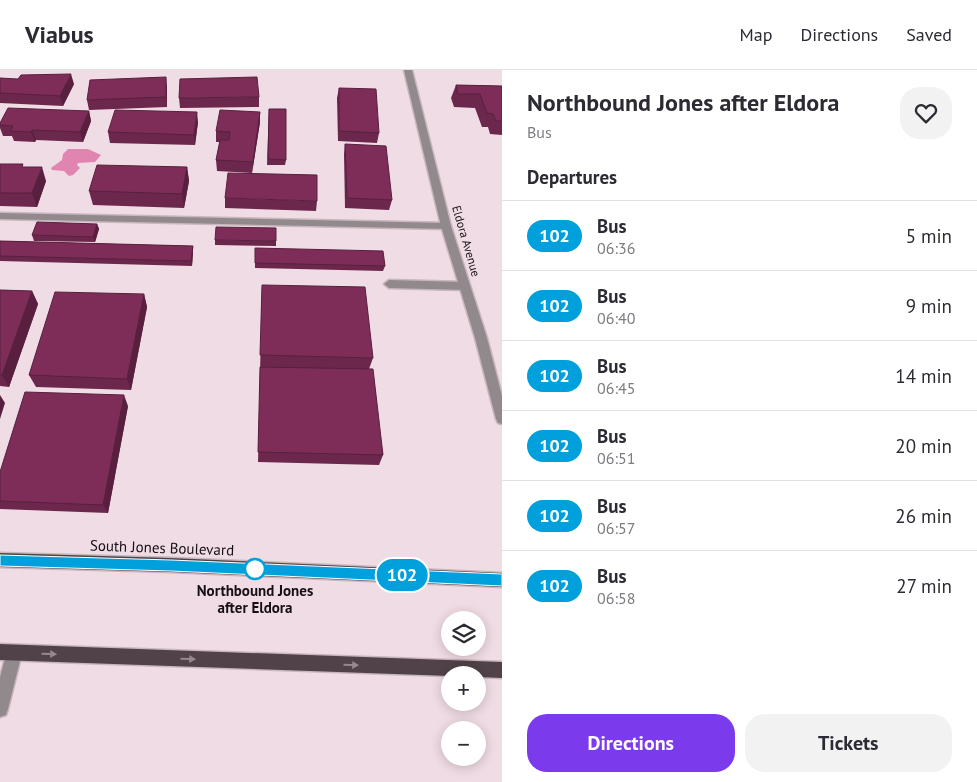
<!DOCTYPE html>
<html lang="en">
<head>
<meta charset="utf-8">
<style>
  :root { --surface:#fff; --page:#f2f2f3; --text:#2b2b33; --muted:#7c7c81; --line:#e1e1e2; --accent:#7c3aed }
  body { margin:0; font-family:"PT Sans",sans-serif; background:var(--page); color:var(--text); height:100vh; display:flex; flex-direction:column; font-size:19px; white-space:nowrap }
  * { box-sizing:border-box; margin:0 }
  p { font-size:16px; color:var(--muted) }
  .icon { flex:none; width:28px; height:28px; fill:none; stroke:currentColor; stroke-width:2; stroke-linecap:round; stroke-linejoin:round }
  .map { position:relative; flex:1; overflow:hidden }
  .panel { display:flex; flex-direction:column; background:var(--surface); width:475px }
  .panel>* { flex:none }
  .badge { padding:0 10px; border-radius:16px; font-size:18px; line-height:32px }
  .tools { position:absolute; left:441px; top:541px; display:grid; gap:10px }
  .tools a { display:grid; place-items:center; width:45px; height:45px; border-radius:50%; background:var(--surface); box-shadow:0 2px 12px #0003; font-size:25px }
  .map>.badge { position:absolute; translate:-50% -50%; box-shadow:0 0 0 2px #fff }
  h2 { padding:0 25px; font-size:19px; line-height:45px }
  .round { display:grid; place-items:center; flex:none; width:52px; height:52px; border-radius:20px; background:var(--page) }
  .headline { display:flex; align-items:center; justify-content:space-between; height:85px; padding:0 25px }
  h1 { font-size:24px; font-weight:700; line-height:38px }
  .cta { display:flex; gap:10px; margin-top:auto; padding:10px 25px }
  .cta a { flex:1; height:58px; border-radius:20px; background:var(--accent); color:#fff; font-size:20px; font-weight:700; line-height:58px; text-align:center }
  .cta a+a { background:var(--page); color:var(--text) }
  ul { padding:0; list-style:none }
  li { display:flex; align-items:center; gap:15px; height:70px; padding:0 25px; border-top:1px solid var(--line) }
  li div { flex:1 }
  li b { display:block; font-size:19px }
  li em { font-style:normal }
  li .badge { min-width:55px; font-weight:700; text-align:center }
  header { display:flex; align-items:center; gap:30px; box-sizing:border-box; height:70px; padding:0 25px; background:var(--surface); border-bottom:1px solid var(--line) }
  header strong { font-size:24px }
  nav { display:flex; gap:28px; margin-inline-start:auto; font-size:18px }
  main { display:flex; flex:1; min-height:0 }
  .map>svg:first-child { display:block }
  .water { fill:#e085b0 }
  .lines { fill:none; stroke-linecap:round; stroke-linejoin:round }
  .service-casing { stroke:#c9b7be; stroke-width:3 }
  .minor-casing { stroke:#c9b7be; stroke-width:3 }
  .primary-casing { stroke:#c9b7be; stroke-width:3 }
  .service { fill:#92898d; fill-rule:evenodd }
  .minor { fill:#92898d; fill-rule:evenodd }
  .primary { fill:#504248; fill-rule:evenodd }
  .wall { fill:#6c274c }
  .shaded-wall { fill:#58203e }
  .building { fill:#7e2d58; stroke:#58203e }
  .oneway { fill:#98878e }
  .line { fill:#00a0dc; stroke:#fff }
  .stop-dot { fill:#fff; stroke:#00a0dc; stroke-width:2.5 }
  .labels { text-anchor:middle; stroke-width:5; stroke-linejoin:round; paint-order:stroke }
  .far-street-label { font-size:12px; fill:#161013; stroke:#f0dce4 }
  .street-label { font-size:15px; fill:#161013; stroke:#f0dce4 }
  .stop-label { font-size:15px; font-weight:bold; fill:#161013; stroke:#f0dce4 }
</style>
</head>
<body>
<header>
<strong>Viabus</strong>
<nav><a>Map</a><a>Directions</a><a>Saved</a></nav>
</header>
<main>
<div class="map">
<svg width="502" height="712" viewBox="0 0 502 712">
  <rect width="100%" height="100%" fill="#f0dce4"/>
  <polygon class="water" points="68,79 88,79 101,85 95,92 78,93 77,95 80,98 73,105 69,106 64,101 52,100 51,98 62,90 63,84"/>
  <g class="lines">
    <g class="service-casing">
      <g id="service">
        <polygon points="0,143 446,153 451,156 446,159 0,149"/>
        <polygon points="389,210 464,212 469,216 464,220 389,218 384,214"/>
        <polygon points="14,575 20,577 22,583 8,639 6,645 0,647 0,607 8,577"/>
      </g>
    </g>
    <g class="minor-casing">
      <polygon id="minor" points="404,0 412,0 451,156 487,268 502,326 502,354 498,353 496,349 475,268 441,156"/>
    </g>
    <g class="primary-casing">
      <g id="primary">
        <polygon points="0,483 171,488 502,503 502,517 171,502 0,497"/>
        <polygon points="0,574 502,592 502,608 478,607 478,605 450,606 0,590"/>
      </g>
    </g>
    <use href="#service" class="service"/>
    <use href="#minor" class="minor"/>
    <use href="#primary" class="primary"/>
  </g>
  <g class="wall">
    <polygon points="0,8 74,14 63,36 0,33"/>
    <polygon points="456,15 502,16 502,65 490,64 488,57 482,57 475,38 454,37 451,28"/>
    <polygon points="167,17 167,37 89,40 87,30"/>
    <polygon points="339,18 379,63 377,73 338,71 337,28"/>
    <polygon points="259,27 259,37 180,38 179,28"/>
    <polygon points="269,39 286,90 285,95 267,95"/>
    <polygon points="89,41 91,51 83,72 36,70 35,72 14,71 12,66 3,66 0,58 0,53"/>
    <polygon points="260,42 260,52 252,103 217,101 216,90 220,72 216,72 216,61"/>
    <polygon points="198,52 195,75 110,73 108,62"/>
    <polygon points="345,74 392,130 389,140 345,138 344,84"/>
    <polygon points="0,95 24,97 46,111 37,137 0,136"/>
    <polygon points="187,97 189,111 184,138 93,135 89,121"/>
    <polygon points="225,128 317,131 316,141 225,138"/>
    <polygon points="97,154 99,159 95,172 34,171 32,165"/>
    <polygon points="215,170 276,171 276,176 215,175"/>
    <polygon points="0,171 193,176 193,182 192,196 0,191"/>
    <polygon points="255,178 385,196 383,201 255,198"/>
    <polygon points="262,215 373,288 369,299 383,385 379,395 258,392"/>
    <polygon points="0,220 32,221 38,234 9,317 0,316"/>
    <polygon points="144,224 147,237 131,320 36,317 29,305"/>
    <polygon points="128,336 108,443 0,439 0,402"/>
  </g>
  <g class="shaded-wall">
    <polygon points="71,4 74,14 63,36 60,26"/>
    <polygon points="166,7 167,17 167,37 166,27"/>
    <polygon points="89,41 91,51 83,72 80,62"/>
    <polygon points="197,42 198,52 195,75 194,65"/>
    <polygon points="260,42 260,52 252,103 253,92"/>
    <polygon points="32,60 36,70 35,72 31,62"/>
    <polygon points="42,97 46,111 37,137 32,123"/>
    <polygon points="187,97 189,111 184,138 182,124"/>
    <polygon points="97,154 99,159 95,172 93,167"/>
    <polygon points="193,176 193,182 192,196 191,191"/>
    <polygon points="32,221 38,234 9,317 2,305"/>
    <polygon points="144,224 147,237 131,320 127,309"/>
    <polygon points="0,325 5,333 0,349"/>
    <polygon points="124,325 128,336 108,443 103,435"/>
  </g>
  <g class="building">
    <polygon points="71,4 60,26 0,23 0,8 18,9 21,5"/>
    <polygon points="166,7 166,27 87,30 90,10"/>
    <polygon points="257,7 259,27 179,28 180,9"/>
    <polygon points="456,15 502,16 502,51 496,51 493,44 487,43 480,24 458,24"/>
    <polygon points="339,18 376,19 379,63 339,61"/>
    <polygon points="8,38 89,41 80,62 32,60 31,62 10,61 13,56 0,55 0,53"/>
    <polygon points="269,39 286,39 286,90 268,89"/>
    <polygon points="115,40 197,42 194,65 108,62"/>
    <polygon points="220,40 260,42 253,92 216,90 220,70 229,70 230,62 216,61"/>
    <polygon points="345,74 386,76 392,130 347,128"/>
    <polygon points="0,94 23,94 22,97 42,97 32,123 0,123"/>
    <polygon points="97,95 187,97 182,124 89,121"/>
    <polygon points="228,103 317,105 317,131 225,128"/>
    <polygon points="37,152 97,154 93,167 32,165"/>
    <polygon points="216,157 276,158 276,171 215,170"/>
    <polygon points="0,171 193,176 191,191 0,186"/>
    <polygon points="255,178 383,181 385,196 255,193"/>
    <polygon points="262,215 365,217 373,288 260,285"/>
    <polygon points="0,220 32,221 2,305 0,305"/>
    <polygon points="55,222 144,224 127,309 29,305"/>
    <polygon points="260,297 373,299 383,385 258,382"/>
    <polygon points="25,322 124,325 103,435 0,431 0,402"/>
  </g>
  <defs><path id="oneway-solid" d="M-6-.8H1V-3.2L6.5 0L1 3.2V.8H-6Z" transform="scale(1.25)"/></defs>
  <g class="oneway">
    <use href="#oneway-solid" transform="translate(49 584) rotate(2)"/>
    <use href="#oneway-solid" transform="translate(188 589) rotate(2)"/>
    <use href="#oneway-solid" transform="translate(351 595) rotate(2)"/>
  </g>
  <polygon class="line" points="0,485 171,490 502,504 502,516 171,501 0,496"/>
  <circle class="stop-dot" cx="255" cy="499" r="10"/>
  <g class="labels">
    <g class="far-street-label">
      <text transform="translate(466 171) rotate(74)" y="4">Eldora Avenue</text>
    </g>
    <g class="street-label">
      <text transform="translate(162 478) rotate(2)" y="5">South Jones Boulevard</text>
    </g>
    <g class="stop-label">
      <text x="255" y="526">Northbound Jones<tspan x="255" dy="17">after Eldora</tspan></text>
    </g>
  </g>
</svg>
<div class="tools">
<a><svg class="icon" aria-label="layers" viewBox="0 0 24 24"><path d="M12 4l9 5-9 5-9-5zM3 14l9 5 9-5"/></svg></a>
<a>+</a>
<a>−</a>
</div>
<b class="badge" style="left:402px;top:505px;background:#00a0dc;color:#fff">102</b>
</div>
<section class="panel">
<div class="headline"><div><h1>Northbound Jones after Eldora</h1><p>Bus</p></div><a class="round"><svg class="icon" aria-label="heart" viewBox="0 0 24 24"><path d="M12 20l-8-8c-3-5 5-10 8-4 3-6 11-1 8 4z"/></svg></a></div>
<h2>Departures</h2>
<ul>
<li><span class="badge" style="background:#00a0dc;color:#fff">102</span><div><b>Bus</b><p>06:36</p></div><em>5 min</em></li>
<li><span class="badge" style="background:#00a0dc;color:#fff">102</span><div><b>Bus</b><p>06:40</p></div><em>9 min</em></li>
<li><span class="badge" style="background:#00a0dc;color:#fff">102</span><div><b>Bus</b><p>06:45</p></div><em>14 min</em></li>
<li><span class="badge" style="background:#00a0dc;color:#fff">102</span><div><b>Bus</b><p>06:51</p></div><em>20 min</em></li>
<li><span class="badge" style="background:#00a0dc;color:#fff">102</span><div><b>Bus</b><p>06:57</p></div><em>26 min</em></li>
<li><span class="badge" style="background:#00a0dc;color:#fff">102</span><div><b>Bus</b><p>06:58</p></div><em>27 min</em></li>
</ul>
<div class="cta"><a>Directions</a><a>Tickets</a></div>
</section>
</main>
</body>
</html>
